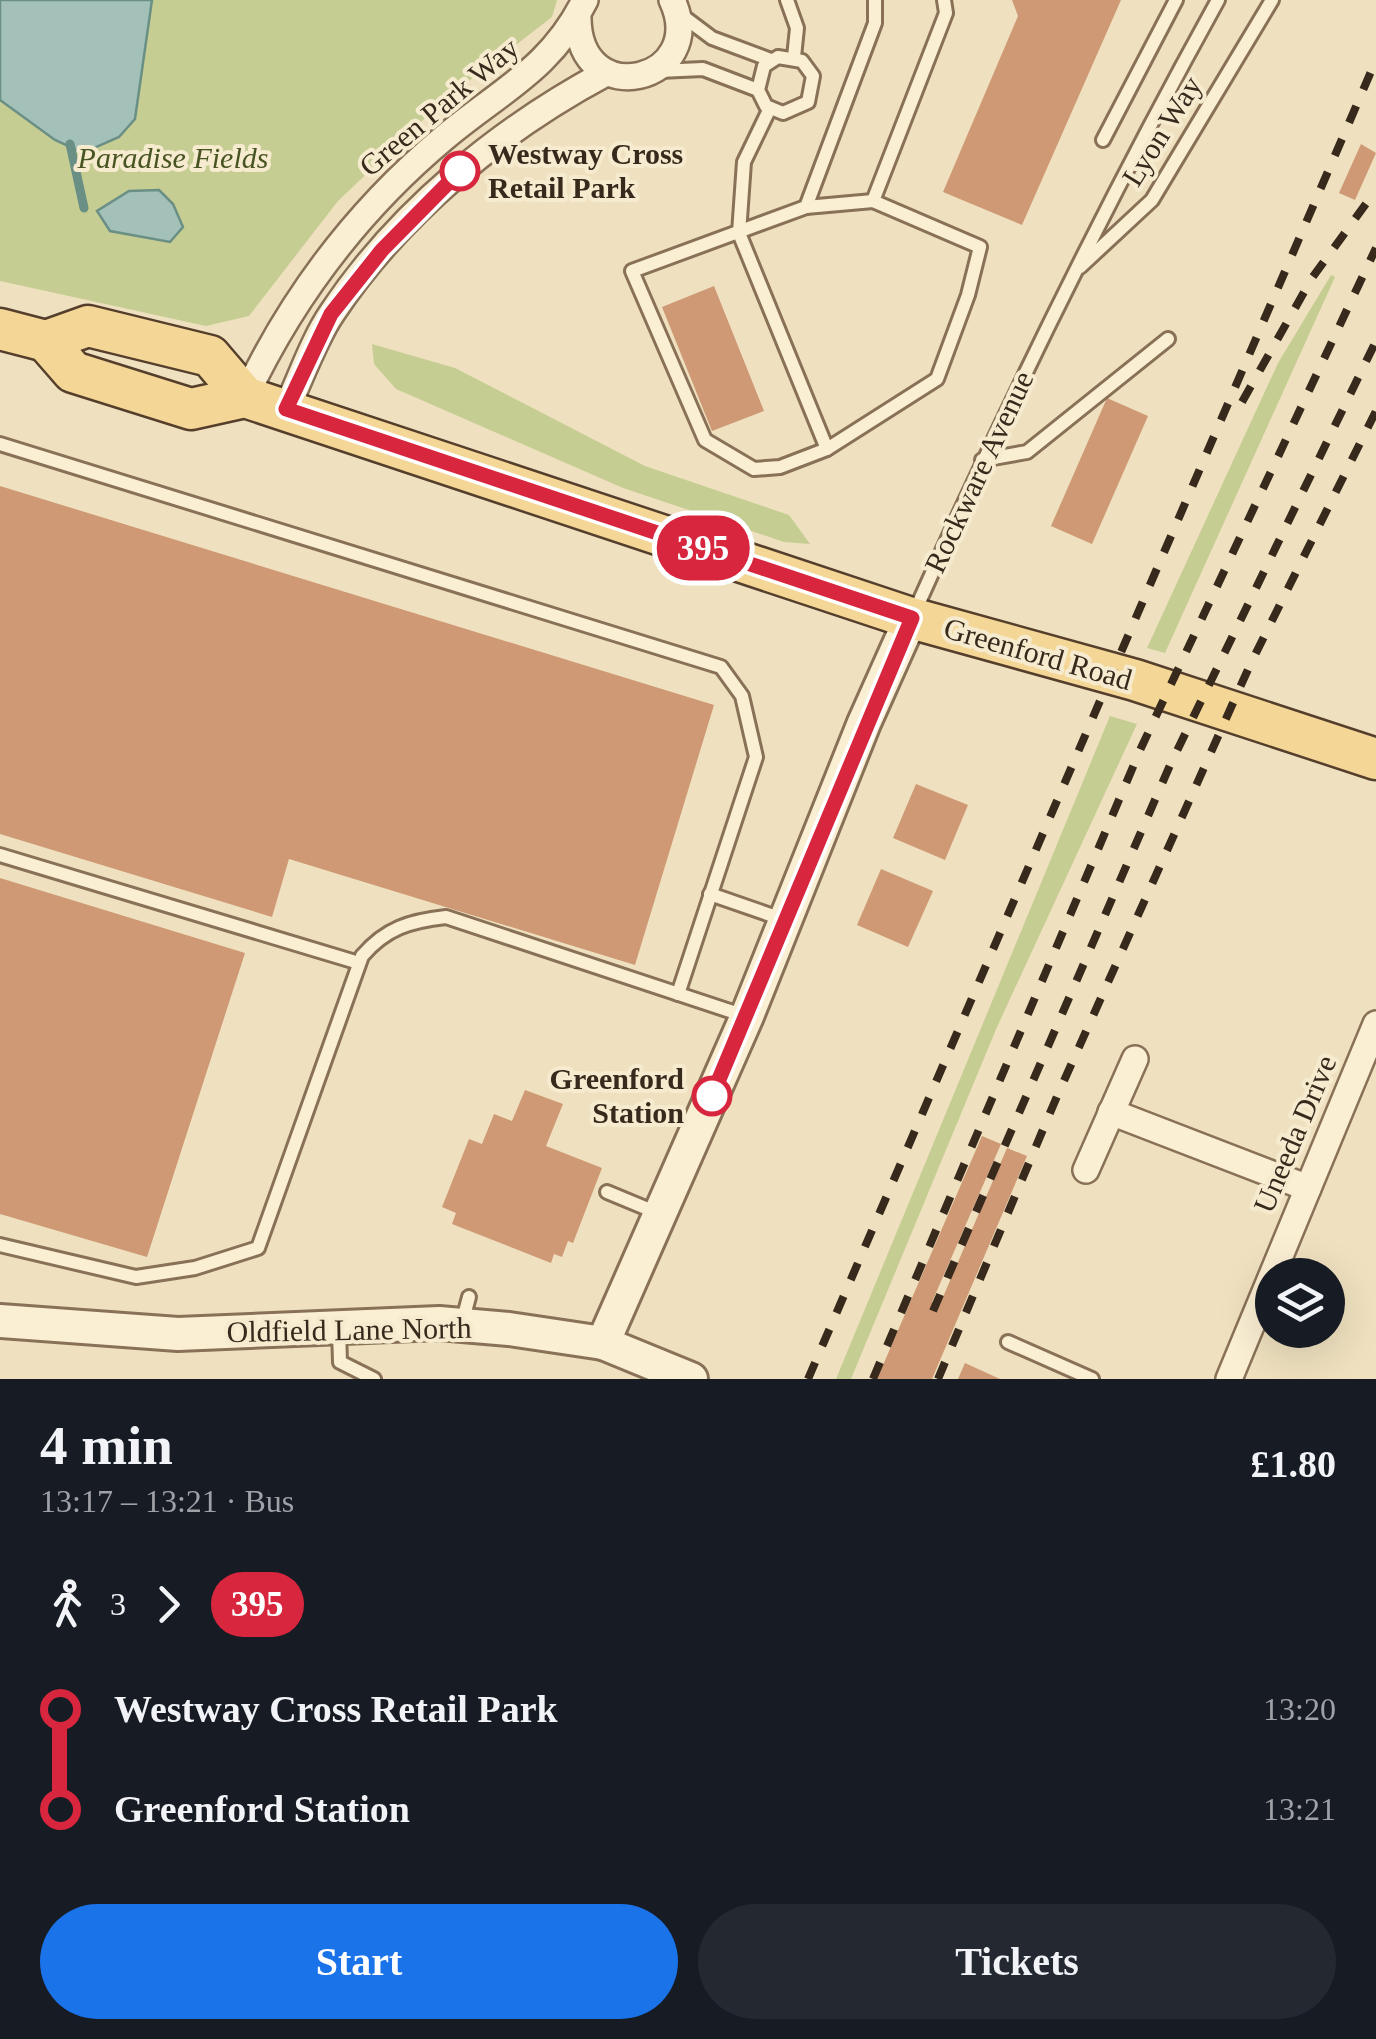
<!DOCTYPE html>
<html lang="en">
<head>
<meta charset="utf-8">
<style>
  :root { --surface:#171b24; --page:#242831; --text:#f1f3f6; --muted:#9ea1a6; --accent:#1a73e8 }
  body { margin:0; font-family:"Times New Roman",serif; background:var(--page); color:var(--text); height:100vh; display:flex; flex-direction:column; font-size:38px; white-space:nowrap }
  * { box-sizing:border-box; margin:0 }
  p { font-size:32px; color:var(--muted) }
  .icon { flex:none; width:55px; height:55px; fill:none; stroke:currentColor; stroke-width:2; stroke-linecap:round; stroke-linejoin:round }
  .map { position:relative; height:1379px; overflow:hidden }
  .sheet { display:flex; flex-direction:column; background:var(--surface); flex:1 }
  .sheet>* { flex:none }
  .badge { padding:0 20px; border-radius:32px; font-size:35px; line-height:65px }
  .buttons { position:absolute; left:1255px; top:1258px; display:grid; gap:20px }
  .buttons a { display:grid; place-items:center; width:90px; height:90px; border-radius:50%; background:var(--surface); box-shadow:0 10px 40px #0002; font-size:50px }
  .map>.badge { position:absolute; translate:-50% -50%; box-shadow:0 0 0 5px #fff }
  .legs { display:flex; align-items:center; gap:15px; height:110px; padding:0 40px; font-size:32px }
  .legs p { margin-inline-start:auto }
  .headline { display:flex; align-items:center; justify-content:space-between; height:170px; padding:0 40px }
  h1 { font-size:55px; font-weight:700; line-height:75px }
  .primary-button { display:flex; gap:20px; margin-top:auto; padding:20px 40px }
  .primary-button a { flex:1; height:115px; border-radius:60px; background:var(--accent); color:#fff; font-size:40px; font-weight:700; line-height:115px; text-align:center }
  .primary-button a+a { background:var(--page); color:var(--text) }
  ul { padding:0 40px; list-style:none }
  li { display:flex; align-items:center; gap:35px; height:100px; font-size:38px }
  li i { display:grid; place-items:center; width:15px; height:100%; margin:0 12px; background:currentColor }
  li i::after { content:''; width:25px; height:25px; margin:-12px; border:8px solid; border-radius:50%; background:var(--surface) }
  li p { margin-inline-start:auto }
  li:first-child i { background:linear-gradient(#0000 50%,currentColor 0) }
  li:last-child i { background:linear-gradient(currentColor 50%,#0000 0) }
  .map>svg:first-child { display:block }
  .green { fill:#c6cd93 }
  .water { fill:#a3c1b8; stroke:#6a8f85; stroke-width:2.5 }
  .lines { fill:none; stroke-linecap:round; stroke-linejoin:round }
  .stream { stroke:#6a8f85; stroke-width:9 }
  .building { fill:#ce9974 }
  .service-casing { stroke:#887157; stroke-width:18 }
  .minor-casing { stroke:#887157; stroke-width:30 }
  .tertiary-casing { stroke:#887157; stroke-width:38 }
  .primary-casing { stroke:#553f2c; stroke-width:45 }
  .service { stroke:#faeed3; stroke-width:12 }
  .minor { stroke:#faeed3; stroke-width:25 }
  .tertiary { stroke:#faeed3; stroke-width:32 }
  .primary { stroke:#f4d696; stroke-width:40 }
  .rail { stroke:#37291c; stroke-width:8; stroke-dasharray:18 18; stroke-linecap:butt }
  .line-1-casing { stroke:#fff; stroke-width:22 }
  .line-1 { stroke:#d7263d; stroke-width:15 }
  .stop-1-dot { fill:#fff; stroke:#d7263d; stroke-width:5 }
  .labels { text-anchor:middle; stroke-width:8; stroke-linejoin:round; paint-order:stroke }
  .street-label { font-size:30px; fill:#37291c; stroke:#f6ebcf }
  .stop-label { font-size:30px; font-weight:bold; fill:#37291c; stroke:#f6ebcf; text-anchor:start }
  .park-label { font-size:30px; font-style:italic; fill:#485422; stroke:#f6ebcf }
</style>
</head>
<body>
<div class="map">
<svg width="1376" height="1379" viewBox="0 0 1376 1379">
  <rect width="100%" height="100%" fill="#efe1bf"/>
  <g class="green">
    <polygon points="0,0 557,0 552,17 443,101 338,201 249,316 206,326 0,281"/>
    <polygon points="1331,275 1335,277 1165,653 1147,648 1278,363"/>
    <polygon points="372,344 455,368 645,466 789,515 810,544 784,542 623,488 396,389 374,364"/>
    <polygon points="1110,716 1137,724 997,1027 851,1379 836,1379"/>
  </g>
  <g class="water">
    <polygon points="0,0 152,0 135,119 119,137 83,153 55,140 0,100"/>
    <polygon points="159,190 173,204 183,227 170,242 110,231 97,211 129,191"/>
  </g>
  <g class="lines">
    <polyline class="stream" points="70,144 84,208"/>
  </g>
  <g class="building">
    <polygon points="1012,0 1121,0 1022,225 943,192 1018,16"/>
    <polygon points="1361,144 1376,153 1355,200 1339,193"/>
    <polygon points="714,286 764,411 712,431 662,307"/>
    <polygon points="1107,398 1148,416 1092,544 1051,526"/>
    <polygon points="0,486 714,705 635,965 289,859 272,917 0,834"/>
    <polygon points="916,784 968,805 945,860 893,838"/>
    <polygon points="881,869 933,891 908,947 857,925"/>
    <polygon points="0,878 245,953 147,1257 0,1214"/>
    <polygon points="525,1090 563,1104 546,1146 602,1168 573,1243 568,1241 562,1257 554,1254 551,1263 452,1224 456,1213 442,1207 469,1139 482,1144 494,1114 512,1121"/>
    <polygon points="982,1136 1001,1144 932,1302 940,1304 1007,1148 1027,1156 932,1379 877,1379"/>
    <polygon points="965,1363 1000,1379 958,1379"/>
  </g>
  <g class="lines">
    <g class="service-casing">
      <g id="service">
        <polyline points="787,0 797,28 794,57"/>
        <polyline points="875,0 875,23 806,207 632,271 705,440 754,469 780,467 827,449 937,379 968,295 980,247 873,201 946,13 944,0"/>
        <polyline points="680,14 712,38 771,60"/>
        <polyline points="659,71 703,69 758,90 766,106 783,113 808,102 813,76 802,61 778,57 764,66 758,90"/>
        <polyline points="770,108 744,162 739,233 827,449"/>
        <polyline points="1103,140 1176,0"/>
        <polyline points="806,207 873,201"/>
        <polyline points="1080,267 1152,200 1272,0"/>
        <polyline points="0,444 721,667 742,696 756,757 678,994"/>
        <polyline points="982,460 1027,452 1168,339"/>
        <path d="M915,611C1008,403 1108,199 1218,0"/>
        <polyline points="0,855 359,963"/>
        <polyline points="710,894 785,920"/>
        <polyline points="607,1192 660,1214"/>
        <path d="M0,1245L136,1277L195,1268L258,1248L362,956C386,928 410,921 446,917L745,1016"/>
        <polyline points="462,1323 469,1297"/>
        <polyline points="339,1330 340,1362 374,1379"/>
        <polyline points="1008,1342 1092,1379"/>
      </g>
    </g>
    <g class="minor-casing">
      <g id="minor">
        <path d="M578,18C579,114 710,81 672,0"/>
        <path d="M245,397C292,297 360,208 445,137C501,90 551,69 585,0"/>
        <path d="M286,409C301,378 313,341 332,313C399,212 501,129 606,73"/>
        <polyline points="1111,1112 1308,1188"/>
        <polyline points="1086,1170 1135,1059"/>
        <polyline points="1229,1379 1376,1024"/>
      </g>
    </g>
    <g class="tertiary-casing">
      <g id="tertiary">
        <polyline points="0,1321 178,1334 439,1323 509,1329 603,1343 691,1379"/>
        <polyline points="603,1343 747,1016 864,723 911,618"/>
      </g>
    </g>
    <g class="primary-casing">
      <g id="primary">
        <polyline points="0,329 46,341"/>
        <polyline points="245,397 210,356 88,326 46,341 73,372 191,409 245,397 911,618 1135,680 1376,759"/>
      </g>
    </g>
    <use href="#service" class="service"/>
    <use href="#minor" class="minor"/>
    <use href="#tertiary" class="tertiary"/>
    <use href="#primary" class="primary"/>
    <g class="rail">
      <polyline points="1242,402 1312,278 1376,190"/>
      <polyline points="933,1311 1171,763 1376,341"/>
      <polyline points="808,1379 1376,60"/>
      <polyline points="873,1379 1141,748 1376,248"/>
      <polyline points="938,1379 1058,1094 1250,665 1376,411"/>
    </g>
  </g>
  <g class="lines">
    <g class="line-1-casing">
      <polyline id="line-1" points="460,171 382,250 331,314 286,409 912,618 712,1096"/>
    </g>
    <use href="#line-1" class="line-1"/>
  </g>
  <g class="stop-1-dot">
    <circle cx="460" cy="171" r="18"/>
    <circle cx="712" cy="1096" r="18"/>
  </g>
  <g class="labels">
    <g class="street-label">
      <text transform="translate(439 107) rotate(-40)" y="10">Green Park Way</text>
      <text transform="translate(1162 131) rotate(-58)" y="10">Lyon Way</text>
      <text transform="translate(979 472) rotate(-65)" y="10">Rockware Avenue</text>
      <text transform="translate(1038 654) rotate(16)" y="10">Greenford Road</text>
      <text transform="translate(1295 1134) rotate(-67)" y="10">Uneeda Drive</text>
      <text transform="translate(349 1330) rotate(-1)" y="10">Oldfield Lane North</text>
    </g>
    <g class="stop-label">
      <text x="488" y="164">Westway Cross<tspan x="488" dy="34">Retail Park</tspan></text>
      <text x="684" y="1089" text-anchor="end">Greenford<tspan x="684" dy="34">Station</tspan></text>
    </g>
    <g class="park-label">
      <text x="173" y="168">Paradise Fields</text>
    </g>
  </g>
</svg>
<div class="buttons">
<a><svg class="icon" aria-label="layers" viewBox="0 0 24 24"><path d="M12 4l9 5-9 5-9-5zM3 14l9 5 9-5"/></svg></a>
</div>
<b class="badge" style="left:703px;top:548px;background:#d7263d;color:#fff">395</b>
</div>
<section class="sheet">
<div class="headline"><div><h1>4 min</h1><p>13:17 – 13:21 · Bus</p></div><b>£1.80</b></div>
<div class="legs"><svg class="icon" aria-label="walk" viewBox="0 0 24 24"><circle cx="13" cy="4" r="2"/><path d="M13 8l-2 6 4 7M11 14l-3 7M7 12l3-4h3l4 4"/></svg>3<svg class="icon" aria-label="forward" viewBox="0 0 24 24"><path d="M9 5l7 7-7 7"/></svg><b class="badge" style="background:#d7263d;color:#fff">395</b></div>
<ul>
<li><i style="color:#d7263d"></i><b>Westway Cross Retail Park</b><p>13:20</p></li>
<li><i style="color:#d7263d"></i><b>Greenford Station</b><p>13:21</p></li>
</ul>
<div class="primary-button"><a>Start</a><a>Tickets</a></div>
</section>
</body>
</html>
